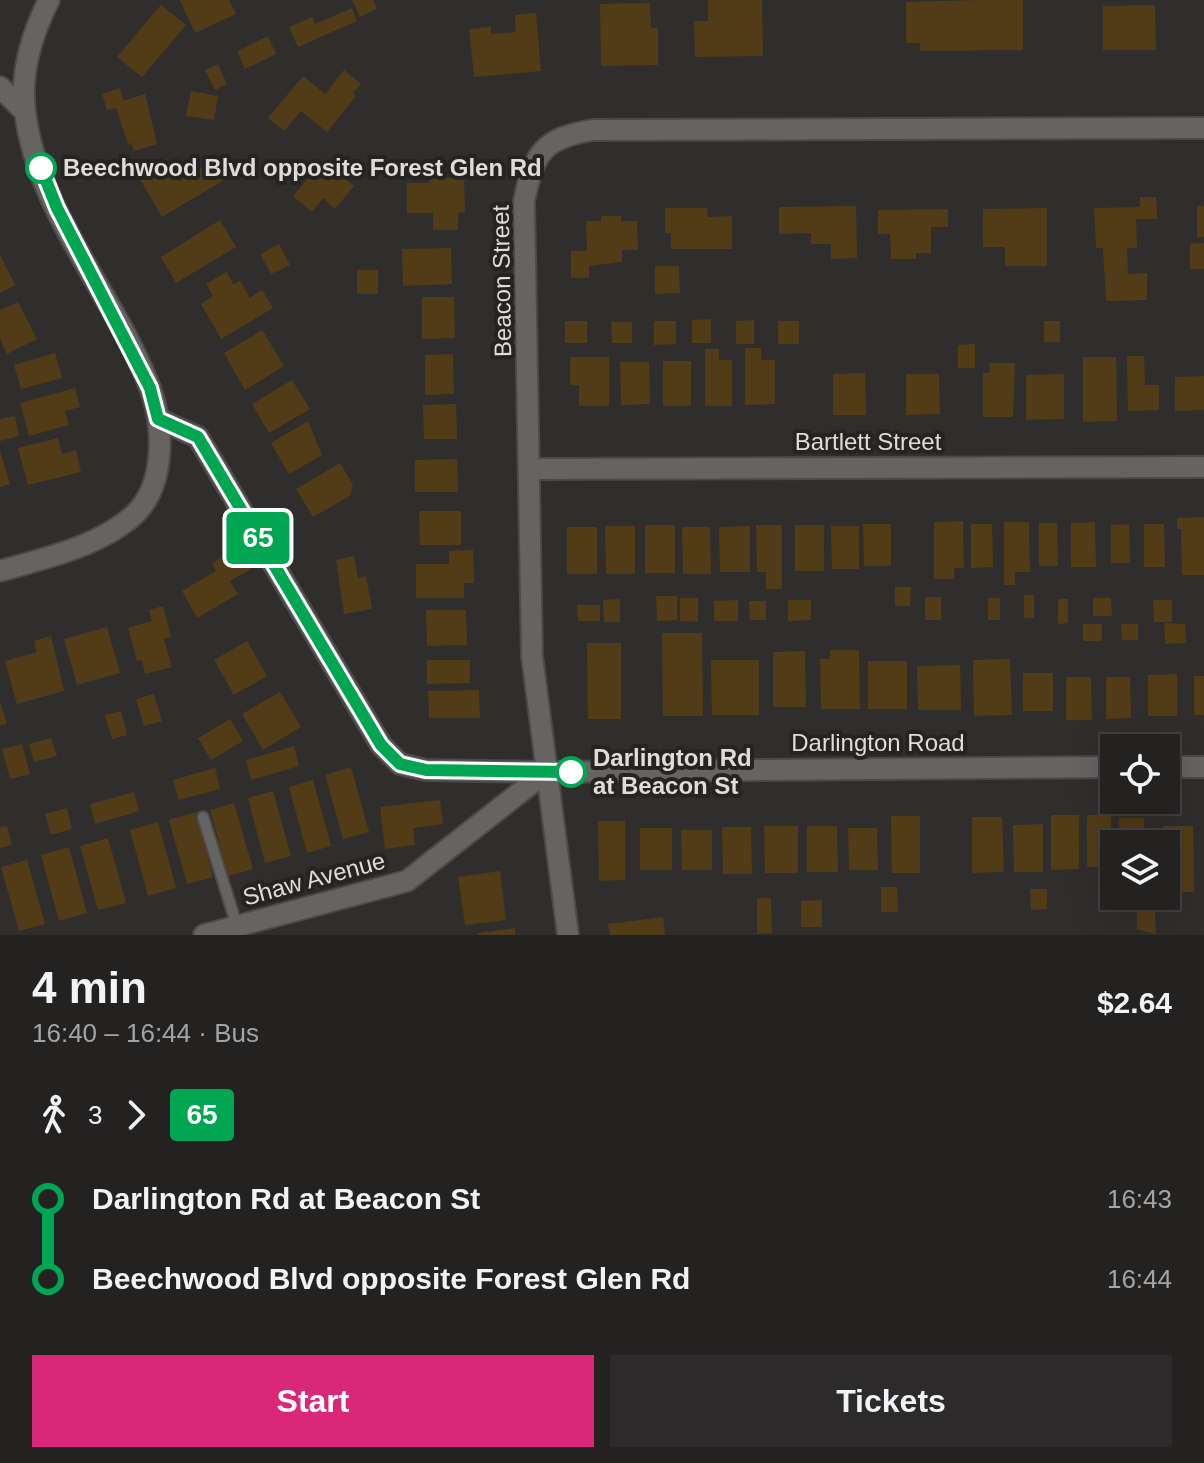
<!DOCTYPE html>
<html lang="en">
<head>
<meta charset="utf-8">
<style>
  :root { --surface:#242221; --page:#2c2a2a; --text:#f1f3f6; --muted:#a3a4a5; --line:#413f3f; --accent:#db2777 }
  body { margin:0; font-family:Helvetica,sans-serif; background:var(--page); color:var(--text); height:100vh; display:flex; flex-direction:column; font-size:30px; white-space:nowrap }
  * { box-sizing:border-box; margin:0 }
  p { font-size:26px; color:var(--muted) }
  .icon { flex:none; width:44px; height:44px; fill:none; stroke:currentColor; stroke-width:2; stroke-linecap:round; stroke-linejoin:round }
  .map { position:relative; height:935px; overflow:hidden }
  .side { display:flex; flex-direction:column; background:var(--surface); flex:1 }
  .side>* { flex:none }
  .badge { padding:0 16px; border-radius:6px; font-size:28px; line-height:52px }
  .controls { position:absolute; left:1100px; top:734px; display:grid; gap:16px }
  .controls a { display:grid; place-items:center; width:80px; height:80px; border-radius:0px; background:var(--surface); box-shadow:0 8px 32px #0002,0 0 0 2px var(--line); font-size:40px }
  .map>.badge { position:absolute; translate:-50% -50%; box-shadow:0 0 0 4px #fff }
  .legs { display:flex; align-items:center; gap:12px; height:88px; padding:0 32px; font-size:26px }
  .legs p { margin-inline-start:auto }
  .overview { display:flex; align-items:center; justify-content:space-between; height:136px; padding:0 32px }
  h1 { font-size:44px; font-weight:800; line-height:60px }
  .cta { display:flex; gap:16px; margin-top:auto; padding:16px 32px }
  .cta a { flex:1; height:92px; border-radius:0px; background:var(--accent); color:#fff; font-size:32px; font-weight:800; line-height:92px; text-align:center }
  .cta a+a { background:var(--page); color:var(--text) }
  ul { padding:0 32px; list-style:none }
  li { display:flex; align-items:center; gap:28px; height:80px; font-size:30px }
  li i { display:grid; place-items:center; width:12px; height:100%; margin:0 10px; background:currentColor }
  li i::after { content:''; width:20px; height:20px; margin:-10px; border:6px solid; border-radius:50%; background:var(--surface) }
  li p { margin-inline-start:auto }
  li:first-child i { background:linear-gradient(#0000 50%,currentColor 0) }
  li:last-child i { background:linear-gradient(currentColor 50%,#0000 0) }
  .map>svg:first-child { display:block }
  .building { fill:#523b17 }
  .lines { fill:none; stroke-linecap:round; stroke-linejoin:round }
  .service-casing { stroke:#4b4a49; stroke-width:14 }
  .minor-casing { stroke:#4b4a49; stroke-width:24 }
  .tertiary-casing { stroke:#4b4a49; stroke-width:24 }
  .secondary-casing { stroke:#4b4a49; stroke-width:24 }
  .service { stroke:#666462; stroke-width:10 }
  .minor { stroke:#666462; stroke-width:20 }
  .tertiary { stroke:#666462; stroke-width:20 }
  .secondary { stroke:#666462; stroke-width:20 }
  .line-1-casing { stroke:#fff; stroke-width:18 }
  .line-1 { stroke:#00a651; stroke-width:12 }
  .stop-1-dot { fill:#fff; stroke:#00a651; stroke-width:4 }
  .labels { text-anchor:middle; stroke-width:8; stroke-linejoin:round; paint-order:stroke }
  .stop-label { font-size:24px; font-weight:bold; fill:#dedddc; stroke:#262422; text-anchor:start }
  .street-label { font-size:24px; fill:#dedddc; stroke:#262422 }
</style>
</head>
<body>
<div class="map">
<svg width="1204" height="935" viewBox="0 0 1204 935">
  <rect width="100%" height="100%" fill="#302e2c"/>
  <g class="building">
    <polygon points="180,0 229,0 236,14 195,33"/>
    <polygon points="352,0 373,0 377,9 360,17"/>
    <polygon points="708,0 762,0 763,56 695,57 694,21 708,21"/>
    <polygon points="979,0 1023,0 1023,50 920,51 920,43 906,43 906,2"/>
    <polygon points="650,3 651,28 658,28 658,65 601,66 600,4"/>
    <polygon points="161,5 186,25 142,77 117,57"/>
    <polygon points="1155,5 1156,50 1103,50 1103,6"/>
    <polygon points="352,8 357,21 298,47 289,27 312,17 315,24"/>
    <polygon points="536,13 541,71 474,77 469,29 491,27 491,34 516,32 515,15"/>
    <polygon points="268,36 276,54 245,69 237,51"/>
    <polygon points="218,64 227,84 215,90 205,70"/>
    <polygon points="344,70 361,84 353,93 356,96 327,132 301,111 284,131 268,118 303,76 325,94"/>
    <polygon points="120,88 123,101 145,94 157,144 134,151 131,143 128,144 116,108 107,110 102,94"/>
    <polygon points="191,91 218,96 214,120 186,116"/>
    <polygon points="220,157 231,176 162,217 138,176 166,159 179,181"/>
    <polygon points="323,160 354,186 335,209 323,198 312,212 293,196"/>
    <polygon points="429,178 464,178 465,212 458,213 458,230 433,230 433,213 407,213 407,183 429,183"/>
    <polygon points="1140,197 1156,197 1157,219 1136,219 1137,248 1127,248 1128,274 1147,273 1147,300 1106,301 1103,248 1096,248 1094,208 1140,207"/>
    <polygon points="856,206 857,258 831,259 831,244 811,244 811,233 779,234 779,207"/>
    <rect x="1197" y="206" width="7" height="31"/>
    <polygon points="665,208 707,208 708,217 732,216 732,249 671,249 671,233 665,233"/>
    <polygon points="1047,208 1047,266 1005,266 1005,247 983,247 983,209"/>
    <polygon points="948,209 948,227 931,227 931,253 916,253 916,259 891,259 890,234 878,234 878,210"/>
    <polygon points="601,216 621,216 621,221 637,221 638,250 622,250 622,262 589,266 589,278 571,278 571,251 587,251 586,221 601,221"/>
    <polygon points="220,220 236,247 176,283 161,257"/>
    <polygon points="1204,243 1204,269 1190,269 1190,244"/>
    <polygon points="279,244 290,265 271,274 260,254"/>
    <polygon points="451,248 452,284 403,286 402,249"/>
    <polygon points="0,255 15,285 0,293"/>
    <polygon points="655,266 679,266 680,293 655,294"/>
    <rect x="357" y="270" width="21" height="24"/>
    <polygon points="226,272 234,285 240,281 250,298 262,290 273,308 221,339 201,304 213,296 206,284"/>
    <polygon points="422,297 454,297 455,338 422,339"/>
    <polygon points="18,302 37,339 7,354 0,339 0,310"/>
    <polygon points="711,319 711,343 692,343 692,320"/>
    <polygon points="754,320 754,344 736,344 736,321"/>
    <rect x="565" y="321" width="22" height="22"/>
    <polygon points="654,321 676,321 676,344 654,345"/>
    <rect x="778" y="321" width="21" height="23"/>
    <rect x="1044" y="321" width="16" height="21"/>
    <polygon points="611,322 632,322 632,343 612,343"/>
    <polygon points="262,330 284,366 245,390 224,353"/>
    <polygon points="975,344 975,368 958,368 958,345"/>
    <polygon points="745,348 761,348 761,360 775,360 775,404 745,405"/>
    <polygon points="705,349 719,349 719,360 732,360 732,406 705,406"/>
    <polygon points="55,353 62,378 21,389 14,365"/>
    <polygon points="453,354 454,394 425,395 425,355"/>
    <polygon points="1127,356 1144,356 1145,385 1159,385 1159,410 1128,411"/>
    <polygon points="570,357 609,357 609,406 579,406 579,385 570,385"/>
    <polygon points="1083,357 1116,357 1117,421 1083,422"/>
    <rect x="663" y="361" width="28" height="45"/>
    <polygon points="620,362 649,362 650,404 621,405"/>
    <polygon points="989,363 1015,363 1013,417 983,417 983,373 990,373"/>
    <polygon points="865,373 866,415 833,415 833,374"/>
    <polygon points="906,374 939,374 940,414 906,415"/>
    <polygon points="1064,374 1064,419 1026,420 1026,375"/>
    <polygon points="1204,376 1204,410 1175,411 1175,377"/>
    <polygon points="292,380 310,409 269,433 252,404"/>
    <polygon points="75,388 80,407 65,411 69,425 29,436 20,403"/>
    <polygon points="456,404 457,439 424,439 423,405"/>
    <polygon points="15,416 19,436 0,441 0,419"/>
    <polygon points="308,421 322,455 289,474 271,443"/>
    <polygon points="58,438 62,454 76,450 81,472 28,485 18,448"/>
    <polygon points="0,451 10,484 0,487"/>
    <polygon points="457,459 458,492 415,492 415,460"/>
    <polygon points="340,463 353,485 350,496 313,517 296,489"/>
    <polygon points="419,511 461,511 461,545 420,545"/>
    <polygon points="1204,517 1204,575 1182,575 1181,529 1177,529 1177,518"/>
    <polygon points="963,521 964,568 954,568 954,579 934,579 934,522"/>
    <polygon points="1004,522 1029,522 1030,572 1015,572 1015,585 1004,585"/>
    <polygon points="1095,522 1096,567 1071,567 1071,523"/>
    <polygon points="1039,523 1057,523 1058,566 1039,566"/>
    <polygon points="863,524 891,524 891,566 864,566"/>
    <polygon points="971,524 992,524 993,567 971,568"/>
    <polygon points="1129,524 1130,563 1111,563 1111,525"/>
    <polygon points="1144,524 1164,524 1165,567 1144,567"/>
    <rect x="645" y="525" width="30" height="48"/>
    <polygon points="756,525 782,525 782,589 766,589 766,572 757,572"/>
    <rect x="795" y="525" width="29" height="46"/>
    <polygon points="605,526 635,526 635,574 606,574"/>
    <polygon points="750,526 750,572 720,572 719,527"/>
    <polygon points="831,526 859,526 859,569 832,569"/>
    <rect x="567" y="527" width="30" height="47"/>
    <polygon points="682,527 710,527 711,574 683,574"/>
    <polygon points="238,548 251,569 230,581 238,594 197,618 182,591 216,571 212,563"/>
    <polygon points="473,550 474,583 464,583 464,598 416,598 416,564 449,564 449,551"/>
    <polygon points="354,556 358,578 366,576 372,609 344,614 336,560"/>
    <polygon points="895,587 911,587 910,606 895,606"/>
    <rect x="1024" y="595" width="10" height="23"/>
    <polygon points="656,596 677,596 677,620 657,621"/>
    <rect x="925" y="597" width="16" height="23"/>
    <polygon points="680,598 698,598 698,622 680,621"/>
    <rect x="988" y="598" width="12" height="22"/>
    <polygon points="1093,598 1111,598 1112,616 1093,616"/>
    <polygon points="620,599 620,622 604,622 603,600"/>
    <polygon points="1058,599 1068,599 1068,623 1058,624"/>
    <polygon points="738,600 738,621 714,621 714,601"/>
    <polygon points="788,600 811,600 811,620 788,621"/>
    <polygon points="1153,600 1172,600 1172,622 1154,622"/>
    <polygon points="749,601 766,601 766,620 750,620"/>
    <polygon points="577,605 600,605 600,621 578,621"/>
    <polygon points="163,606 171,637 164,639 172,667 145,674 142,660 137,661 128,628 152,621 149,610"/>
    <polygon points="426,610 466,610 467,645 427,646"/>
    <polygon points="1164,623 1185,624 1186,643 1165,644"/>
    <rect x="1083" y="624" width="19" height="17"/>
    <polygon points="1121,624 1138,624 1138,640 1122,640"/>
    <polygon points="107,627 120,673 77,685 64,639"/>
    <polygon points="662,633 702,633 703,716 663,716"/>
    <polygon points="51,636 64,691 17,704 5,661 37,652 34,641"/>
    <polygon points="247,641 267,676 234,695 214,660"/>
    <polygon points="587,643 621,643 621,719 588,719"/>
    <polygon points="830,650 859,650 860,709 821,709 820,659 830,659"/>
    <polygon points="805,651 806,707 773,707 773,652"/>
    <polygon points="1010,659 1012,715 974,716 973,660"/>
    <polygon points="427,660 470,660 470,683 427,684"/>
    <polygon points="711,660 759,660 759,715 712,715"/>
    <rect x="868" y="661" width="39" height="48"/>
    <polygon points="960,665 961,710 918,710 917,666"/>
    <rect x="1023" y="673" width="30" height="38"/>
    <polygon points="1177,674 1177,716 1148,716 1148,675"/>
    <rect x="1194" y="676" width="10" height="39"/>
    <polygon points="1066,677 1091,677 1092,720 1066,720"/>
    <polygon points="1106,677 1130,677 1131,718 1106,719"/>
    <polygon points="479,690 480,718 429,718 428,691"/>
    <polygon points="280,692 301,727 263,750 242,714"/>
    <polygon points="154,694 162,721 144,726 136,699"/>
    <polygon points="0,701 7,724 0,726"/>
    <polygon points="121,711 127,735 112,739 105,715"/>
    <polygon points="230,719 243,741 211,760 198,738"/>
    <polygon points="51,738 57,756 34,762 29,744"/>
    <polygon points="22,744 30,774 10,779 2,749"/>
    <polygon points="294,746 299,766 251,780 246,760"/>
    <polygon points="351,767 369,832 343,839 325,775"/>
    <polygon points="215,768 220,789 179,800 173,780"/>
    <polygon points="313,780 331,846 307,853 289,787"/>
    <polygon points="273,791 291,856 265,863 248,798"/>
    <polygon points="134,792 139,811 95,824 90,804"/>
    <polygon points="440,800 443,824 413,828 415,845 385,849 380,807"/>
    <polygon points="234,803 253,869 228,876 210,810"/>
    <polygon points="67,808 72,829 51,835 45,814"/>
    <polygon points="196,812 213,877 187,884 169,820"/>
    <polygon points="1051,815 1079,815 1079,869 1051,870"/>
    <rect x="1087" y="815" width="24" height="52"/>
    <polygon points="891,816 920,816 920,873 892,873"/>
    <polygon points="972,817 1002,817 1004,872 972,873"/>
    <polygon points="1119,818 1144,818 1144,844 1120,844"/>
    <polygon points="598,821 625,821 625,880 599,881"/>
    <polygon points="158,822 176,888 148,896 130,830"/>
    <polygon points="1043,824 1043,872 1014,872 1013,825"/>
    <polygon points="7,826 12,845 0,848 0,827"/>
    <polygon points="764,826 798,826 798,873 765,873"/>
    <polygon points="807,826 837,826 838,872 807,872"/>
    <polygon points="1163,826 1193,826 1194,892 1166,892"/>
    <polygon points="722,827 751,827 752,874 723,874"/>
    <rect x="640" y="828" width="32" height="42"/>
    <polygon points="848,828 877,828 878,870 849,870"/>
    <polygon points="681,830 712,830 712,870 682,870"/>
    <polygon points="108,838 126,903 98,910 80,846"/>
    <polygon points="69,847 87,913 59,921 41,855"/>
    <polygon points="27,860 45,924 19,931 1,867"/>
    <polygon points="500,871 506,920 465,925 458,877"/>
    <polygon points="881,887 897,887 898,912 881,912"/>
    <polygon points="1030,889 1047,889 1047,909 1031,910"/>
    <polygon points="757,898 771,898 772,933 757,934"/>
    <polygon points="822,900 822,927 801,927 801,901"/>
    <polygon points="1155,905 1156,935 1137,929 1137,906"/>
    <polygon points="663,917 665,935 610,935 608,924"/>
    <polygon points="515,928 515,935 478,935 478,933"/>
  </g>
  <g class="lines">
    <g class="service-casing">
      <polyline id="service" points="203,817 237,926"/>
    </g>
    <g class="minor-casing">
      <g id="minor">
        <polyline points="0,87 24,111"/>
        <polyline points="158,419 198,437 381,745 400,764 426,770 546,772 1114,767"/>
        <polyline points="531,469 1204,467"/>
        <polyline points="1166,767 1204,767"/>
        <polyline points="204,935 407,881 546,772"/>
      </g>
    </g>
    <g class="tertiary-casing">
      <path id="tertiary" d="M0,571C45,558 98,547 134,515C166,485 164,426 150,388C116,297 36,210 25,111C20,73 32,34 49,0"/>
    </g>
    <g class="secondary-casing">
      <path id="secondary" d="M568,935L532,656L524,201C534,153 543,138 593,130L1204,128"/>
    </g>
    <use href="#service" class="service"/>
    <use href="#minor" class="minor"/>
    <use href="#tertiary" class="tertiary"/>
    <use href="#secondary" class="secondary"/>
  </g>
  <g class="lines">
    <g class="line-1-casing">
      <polyline id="line-1" points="41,168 57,208 150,388 158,419 198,437 381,745 400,764 426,770 571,772"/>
    </g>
    <use href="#line-1" class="line-1"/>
  </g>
  <g class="stop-1-dot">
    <circle cx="41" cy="168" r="14"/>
    <circle cx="571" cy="772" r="14"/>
  </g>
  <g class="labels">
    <g class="stop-label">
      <text x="63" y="176">Beechwood Blvd opposite Forest Glen Rd</text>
      <text x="593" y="766">Darlington Rd<tspan x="593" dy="28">at Beacon St</tspan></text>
    </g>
    <g class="street-label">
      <text transform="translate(502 281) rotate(-91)" y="8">Beacon Street</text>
      <text x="868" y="450">Bartlett Street</text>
      <text x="878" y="751">Darlington Road</text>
      <text transform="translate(314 879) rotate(-15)" y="8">Shaw Avenue</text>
    </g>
  </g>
</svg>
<div class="controls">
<a><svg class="icon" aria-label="locate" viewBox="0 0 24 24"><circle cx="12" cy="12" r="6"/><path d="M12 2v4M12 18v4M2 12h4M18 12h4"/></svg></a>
<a><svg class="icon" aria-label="layers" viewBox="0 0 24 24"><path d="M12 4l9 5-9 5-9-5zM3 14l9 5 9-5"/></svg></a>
</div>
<b class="badge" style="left:258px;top:538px;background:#00a651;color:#fff">65</b>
</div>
<section class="side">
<div class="overview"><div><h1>4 min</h1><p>16:40 – 16:44 · Bus</p></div><b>$2.64</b></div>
<div class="legs"><svg class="icon" aria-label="walk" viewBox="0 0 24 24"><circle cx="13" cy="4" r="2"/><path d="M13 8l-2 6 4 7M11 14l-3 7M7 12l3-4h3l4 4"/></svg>3<svg class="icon" aria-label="forward" viewBox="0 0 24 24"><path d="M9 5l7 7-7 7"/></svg><b class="badge" style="background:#00a651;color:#fff">65</b></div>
<ul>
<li><i style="color:#00a651"></i><b>Darlington Rd at Beacon St</b><p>16:43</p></li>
<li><i style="color:#00a651"></i><b>Beechwood Blvd opposite Forest Glen Rd</b><p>16:44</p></li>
</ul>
<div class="cta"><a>Start</a><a>Tickets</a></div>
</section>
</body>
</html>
